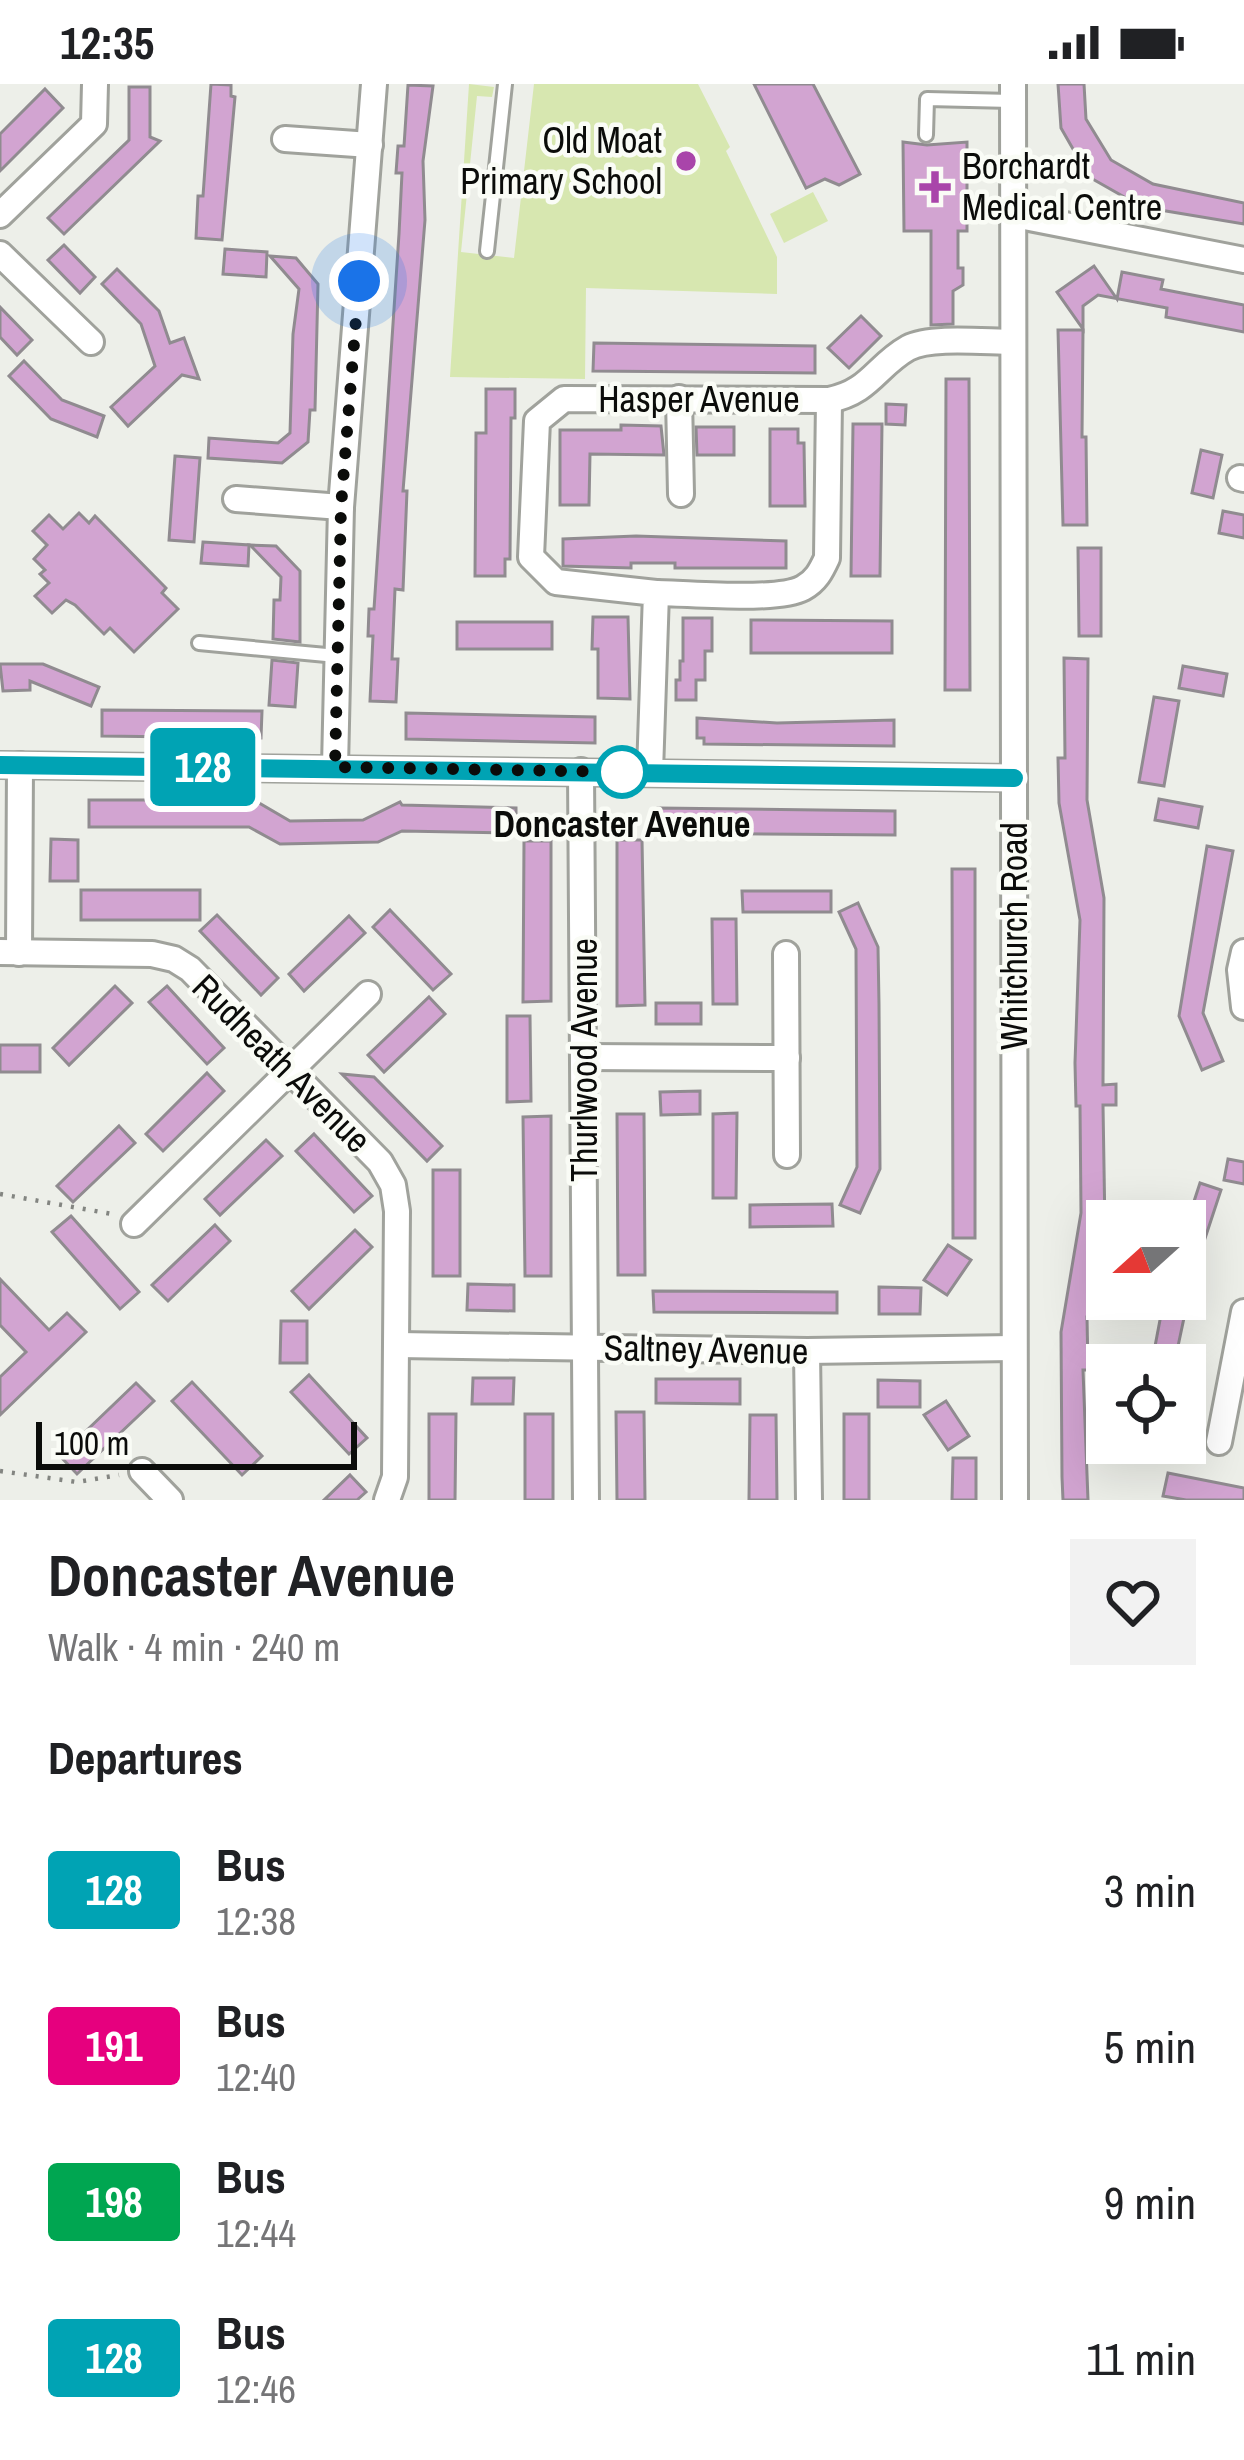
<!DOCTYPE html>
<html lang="en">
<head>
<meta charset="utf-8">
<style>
  :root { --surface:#fff; --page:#f2f2f2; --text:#202124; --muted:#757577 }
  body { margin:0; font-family:"Archivo Narrow",sans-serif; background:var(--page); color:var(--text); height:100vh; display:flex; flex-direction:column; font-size:45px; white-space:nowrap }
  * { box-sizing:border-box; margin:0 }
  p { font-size:39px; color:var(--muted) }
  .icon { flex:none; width:66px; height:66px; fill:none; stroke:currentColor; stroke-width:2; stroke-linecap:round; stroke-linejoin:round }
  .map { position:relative; height:1416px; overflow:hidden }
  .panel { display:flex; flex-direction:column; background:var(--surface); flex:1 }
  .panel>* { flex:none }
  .badge { padding:0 24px; border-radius:9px; font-size:42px; line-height:78px }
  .needle { width:78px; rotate:249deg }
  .fabs { position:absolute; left:1086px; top:1116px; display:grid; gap:24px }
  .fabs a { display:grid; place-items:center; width:120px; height:120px; border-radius:0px; background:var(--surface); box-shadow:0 12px 48px #0002; font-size:60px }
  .scale { position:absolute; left:36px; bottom:30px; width:321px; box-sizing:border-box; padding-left:12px; border:6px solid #0b0c0a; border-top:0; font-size:33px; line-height:42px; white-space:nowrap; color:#0b0c0a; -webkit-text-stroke:9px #fafcf6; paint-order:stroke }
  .you { position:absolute; width:60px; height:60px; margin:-30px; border:9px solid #fff; border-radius:50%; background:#1a73e8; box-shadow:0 0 0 18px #1a73e833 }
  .map>.badge { position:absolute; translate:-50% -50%; box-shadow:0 0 0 6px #fff }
  h2 { padding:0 48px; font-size:45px; line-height:108px }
  .round { display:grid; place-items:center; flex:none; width:126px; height:126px; border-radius:0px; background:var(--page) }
  .headline { display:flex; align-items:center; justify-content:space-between; height:204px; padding:0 48px }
  h1 { font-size:57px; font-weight:700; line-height:90px }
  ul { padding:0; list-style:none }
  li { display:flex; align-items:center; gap:36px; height:156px; padding:0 48px }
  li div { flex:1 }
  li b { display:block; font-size:45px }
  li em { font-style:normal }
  li .badge { min-width:132px; font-weight:700; text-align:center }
  .status { display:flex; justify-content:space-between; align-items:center; height:84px; padding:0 60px; background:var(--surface); direction:ltr }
  .status svg { height:33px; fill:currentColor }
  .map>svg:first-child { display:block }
  .green { fill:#d7e7b0 }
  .building { fill:#d2a4d1; stroke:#908b90; stroke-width:3 }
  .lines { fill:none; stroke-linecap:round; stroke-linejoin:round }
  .service-casing { stroke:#a0a29c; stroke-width:18 }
  .minor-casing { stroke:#a0a29c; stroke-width:30 }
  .path { stroke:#838581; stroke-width:4.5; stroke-dasharray:3 9; stroke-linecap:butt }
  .service { stroke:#fff; stroke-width:12 }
  .minor { stroke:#fff; stroke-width:24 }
  .line-casing { stroke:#fff; stroke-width:27 }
  .line { stroke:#00a3b4; stroke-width:18 }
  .walk { stroke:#0b0c0a; stroke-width:12; stroke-dasharray:0 21.6 }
  .poi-dot { fill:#a945aa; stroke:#fafcf6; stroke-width:4.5 }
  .stop-dot { fill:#fff; stroke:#00a3b4; stroke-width:6 }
  .labels { text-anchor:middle; stroke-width:9; stroke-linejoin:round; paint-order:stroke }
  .poi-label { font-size:36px; fill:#0b0c0a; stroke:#fafcf6; text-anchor:end }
  .street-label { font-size:36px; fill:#0b0c0a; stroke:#fafcf6 }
  .stop-label { font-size:36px; font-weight:bold; fill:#0b0c0a; stroke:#fafcf6 }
</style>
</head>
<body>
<div class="status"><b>12:35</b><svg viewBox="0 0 49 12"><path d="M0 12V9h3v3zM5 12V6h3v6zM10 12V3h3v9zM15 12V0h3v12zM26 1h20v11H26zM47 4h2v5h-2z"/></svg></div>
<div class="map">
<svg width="1244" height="1416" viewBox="0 0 1244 1416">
  <rect width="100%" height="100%" fill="#edefe9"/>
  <g class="green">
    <polygon points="469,0 494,3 492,13 477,12 461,168 514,174 534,0 698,0 730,63 726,67 777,173 777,210 586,204 585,295 450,293"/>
    <polygon points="813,108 828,137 784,159 770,130"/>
  </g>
  <g class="building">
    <polygon points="211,0 231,1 231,12 235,13 222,156 196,154 198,112 203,112"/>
    <polygon points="754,0 813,0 860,90 839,101 825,95 806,104"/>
    <polygon points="1058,0 1084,0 1086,35 1111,76 1153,100 1244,119 1244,140 1142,123 1089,93 1061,44"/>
    <polygon points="408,1 433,2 423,77 425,136 403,407 407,407 403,506 395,505 392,575 398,575 396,618 370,617 373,552 368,552 369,525 374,525 399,150 402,89 396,89 398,62 404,62"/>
    <polygon points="129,3 150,3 150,53 160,57 64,150 48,134 129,56"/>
    <polygon points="45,5 63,24 0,87 0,50"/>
    <polygon points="903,58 927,61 967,58 967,147 958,147 958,184 963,184 963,201 953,207 953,240 931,241 931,147 904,147"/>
    <polygon points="64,161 95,193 80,209 48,176"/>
    <polygon points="225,165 267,168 266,193 223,190"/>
    <polygon points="270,172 296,174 318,200 315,326 310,326 308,358 282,379 208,374 209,354 278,359 290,349 293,250 299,205"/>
    <polygon points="1094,182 1117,215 1122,188 1163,196 1161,205 1244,221 1244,248 1166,233 1167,224 1098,211 1083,222 1083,245 1057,208"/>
    <polygon points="117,185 159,227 170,259 184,254 199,295 182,291 128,342 111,323 155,282 141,240 102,200"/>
    <polygon points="0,223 32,256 17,271 0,253"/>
    <polygon points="861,232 881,252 849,284 828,264"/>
    <polygon points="1058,246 1083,246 1082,353 1086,353 1087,441 1063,441"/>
    <polygon points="594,259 815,262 815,289 593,287"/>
    <polygon points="24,277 62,316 104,332 97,353 51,335 9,292"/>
    <polygon points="946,295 969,295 970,606 945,606"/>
    <polygon points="486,305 515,305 515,334 511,334 510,475 505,475 505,492 475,492 476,349 486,349"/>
    <polygon points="886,320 906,321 905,341 886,340"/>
    <polygon points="853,340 882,340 880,492 851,492"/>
    <polygon points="621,341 661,342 664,371 590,370 589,421 560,421 560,346 621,346"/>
    <polygon points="696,343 734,343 734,371 697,371"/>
    <polygon points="770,345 798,345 798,359 804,359 805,422 770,422"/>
    <polygon points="1201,366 1222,371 1213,414 1192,409"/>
    <polygon points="175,372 200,374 194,458 169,456"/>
    <polygon points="1223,427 1244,431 1244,454 1219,449"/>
    <polygon points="79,429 89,439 95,432 166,504 162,509 178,525 134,568 110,544 104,550 75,521 66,516 52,529 35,512 49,499 40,490 45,486 34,475 47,461 33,447 49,431 63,445"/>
    <polygon points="636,452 786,457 786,484 675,484 675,479 631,479 631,484 563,482 563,455"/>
    <polygon points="203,458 249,461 248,482 201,479"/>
    <polygon points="250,461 276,462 300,487 300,558 273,555 274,516 280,516 281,493"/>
    <polygon points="1078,464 1101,464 1101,552 1079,552"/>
    <polygon points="593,533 628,533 630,615 598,614 598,565 592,565"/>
    <polygon points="683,534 712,534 712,567 705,567 705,596 696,596 696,616 676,616 676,596 680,596 680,577 683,577"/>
    <polygon points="751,536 892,537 892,569 751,569"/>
    <rect x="457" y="538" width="95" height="27"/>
    <polygon points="1064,574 1088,575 1087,716 1104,814 1103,1001 1116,1000 1116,1021 1103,1021 1105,1145 1091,1233 1087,1233 1088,1286 1083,1286 1088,1416 1063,1416 1062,1393 1061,1248 1081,1129 1080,1022 1076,1022 1075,979 1080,836 1059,719 1058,674 1065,674"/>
    <polygon points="272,576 298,579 295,623 269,621"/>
    <polygon points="0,580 43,580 99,603 91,622 30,597 30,606 3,607"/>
    <polygon points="1183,582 1227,590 1223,612 1179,604"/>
    <polygon points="1154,613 1179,617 1164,702 1139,698"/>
    <polygon points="102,626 262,627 261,654 102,652"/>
    <polygon points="406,629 595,633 595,659 406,655"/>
    <polygon points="697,634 777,639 894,636 894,662 704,660 704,654 697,654"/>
    <polygon points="1159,715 1202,723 1198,744 1155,736"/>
    <polygon points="89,716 254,716 290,737 363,736 400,718 402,721 516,724 516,749 402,747 378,758 280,760 249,743 89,743"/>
    <polygon points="658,724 895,727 895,751 658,749"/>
    <polygon points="51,755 78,756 78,797 50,797"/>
    <polygon points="617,756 642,756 645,921 617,922"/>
    <polygon points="524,757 551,757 551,917 523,918"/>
    <polygon points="1207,762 1233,767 1203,929 1223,977 1202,986 1179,932"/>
    <polygon points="952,785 975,785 975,1154 953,1154"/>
    <rect x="81" y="806" width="119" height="30"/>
    <polygon points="742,807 831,807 831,828 743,828"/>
    <polygon points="858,819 878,863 879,920 880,1085 860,1129 840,1121 857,1083 856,865 839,828"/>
    <polygon points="390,826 451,890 433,906 373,843"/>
    <polygon points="217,831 278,894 261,911 200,847"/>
    <polygon points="349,832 365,849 304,907 289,890"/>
    <polygon points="712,835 736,835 737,920 713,920"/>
    <polygon points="115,902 132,919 69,981 53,964"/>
    <polygon points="167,902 224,964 207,980 149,918"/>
    <polygon points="429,913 445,930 384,988 368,971"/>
    <rect x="656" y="919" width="45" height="21"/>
    <polygon points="507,932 530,932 531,1017 507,1018"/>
    <rect x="0" y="961" width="40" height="27"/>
    <polygon points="207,989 224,1007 163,1067 146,1050"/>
    <polygon points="342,990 374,993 442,1062 427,1077"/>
    <polygon points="700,1007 700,1030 661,1031 660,1008"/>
    <polygon points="737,1029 736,1114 713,1114 713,1030"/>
    <polygon points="617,1030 644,1030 645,1191 618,1191"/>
    <polygon points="551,1032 551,1192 525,1192 523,1033"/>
    <polygon points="119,1042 135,1059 73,1118 57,1102"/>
    <polygon points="314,1050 372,1112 354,1128 296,1067"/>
    <polygon points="266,1056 282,1072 220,1131 205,1115"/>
    <polygon points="1228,1075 1244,1078 1244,1100 1224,1096"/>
    <rect x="433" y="1086" width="27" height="106"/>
    <polygon points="1200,1099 1221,1106 1188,1206 1185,1206 1185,1145"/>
    <polygon points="832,1120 833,1142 750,1143 750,1121"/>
    <polygon points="71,1132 139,1208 120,1225 52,1148"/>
    <polygon points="215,1141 230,1157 168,1217 152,1201"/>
    <polygon points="355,1146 372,1163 309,1225 292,1207"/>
    <polygon points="948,1161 971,1176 947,1211 924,1196"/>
    <polygon points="0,1195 49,1246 67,1229 86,1248 0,1331 0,1293 26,1268 0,1241"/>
    <polygon points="468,1200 514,1201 514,1227 467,1226"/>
    <polygon points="879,1203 921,1204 920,1230 879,1230"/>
    <polygon points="653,1207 837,1208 837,1229 654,1228"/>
    <polygon points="1164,1215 1188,1215 1174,1281 1152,1278"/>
    <polygon points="281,1237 307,1237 307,1279 280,1279"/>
    <polygon points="309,1291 367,1354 349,1370 291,1308"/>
    <polygon points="473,1294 514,1294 513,1320 472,1320"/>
    <polygon points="656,1295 740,1295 740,1320 656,1319"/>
    <polygon points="878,1296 920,1297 920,1323 878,1323"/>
    <polygon points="192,1298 262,1372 242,1391 172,1317"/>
    <polygon points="136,1299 154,1317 77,1390 60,1372"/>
    <polygon points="946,1317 969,1352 948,1366 924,1331"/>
    <polygon points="616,1328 644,1328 645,1416 617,1416"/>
    <polygon points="429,1330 456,1330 455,1416 429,1416"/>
    <rect x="525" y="1330" width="28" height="86"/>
    <rect x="844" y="1330" width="25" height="86"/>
    <polygon points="750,1331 776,1331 777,1416 749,1416"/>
    <polygon points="1148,1359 1171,1359 1170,1378 1147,1377"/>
    <polygon points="953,1374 976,1374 976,1416 952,1416"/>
    <polygon points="1168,1389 1244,1404 1244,1416 1186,1416 1163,1412"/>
    <polygon points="350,1391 366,1408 357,1416 324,1416"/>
  </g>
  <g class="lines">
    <g class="service-casing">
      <g id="service">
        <polyline points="926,51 927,15 1012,17"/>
        <polyline points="487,167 505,0"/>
        <polyline points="199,559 337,572"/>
      </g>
    </g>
    <g class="minor-casing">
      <g id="minor">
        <polyline points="1013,0 1015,1416"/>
        <polyline points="285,55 370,61"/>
        <polyline points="0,131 94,40 95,0"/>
        <polyline points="1014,131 1244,176"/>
        <polyline points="0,170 91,258"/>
        <polyline points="679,314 681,410"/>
        <polyline points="1240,394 1244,395"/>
        <polyline points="236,415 341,423"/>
        <path d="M656,509C689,509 777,518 803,504C816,497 821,487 827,474L829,316"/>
        <polyline points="0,681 1014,694"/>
        <polyline points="335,683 341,423 374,0"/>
        <polyline points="581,687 586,1416"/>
        <path d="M650,688L656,509L556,498L531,473L537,337L564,315L829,316C870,308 876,282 908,264C931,252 985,258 1013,258"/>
        <polyline points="0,868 152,870 174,875 190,885 380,1078 393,1101 397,1127 395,1393 387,1416"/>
        <polyline points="1244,868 1240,886 1244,923"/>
        <polyline points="19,869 20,681"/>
        <polyline points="786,870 787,1071"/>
        <polyline points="583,973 787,974"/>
        <polyline points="134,1140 368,910"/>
        <polyline points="398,1261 807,1267 1013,1264"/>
        <polyline points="807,1267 809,1416"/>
        <polyline points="1219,1358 1244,1228"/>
        <polyline points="142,1387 170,1416"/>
      </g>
    </g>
    <g class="path">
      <polyline points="0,1110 112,1130"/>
      <polyline points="0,1387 77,1398 119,1391"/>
    </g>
    <use href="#service" class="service"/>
    <use href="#minor" class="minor"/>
  </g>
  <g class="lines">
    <g class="line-casing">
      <polyline id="line" points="0,681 1014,694"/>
    </g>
    <use href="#line" class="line"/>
    <polyline class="walk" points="359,197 341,423 335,683 622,688"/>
  </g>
  <g class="poi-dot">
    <circle cx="686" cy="77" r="12"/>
    <path d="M929 85h12v12h12v12h-12v12h-12v-12h-12v-12h12z"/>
  </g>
  <circle class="stop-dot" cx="622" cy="688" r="24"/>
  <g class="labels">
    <g class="poi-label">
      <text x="662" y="69">Old Moat<tspan x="662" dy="41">Primary School</tspan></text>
      <text x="962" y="95" text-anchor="start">Borchardt<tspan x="962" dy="41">Medical Centre</tspan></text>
    </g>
    <g class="street-label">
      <text x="699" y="328">Hasper Avenue</text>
      <text transform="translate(1014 852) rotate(-90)" y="13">Whitchurch Road</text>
      <text transform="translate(584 976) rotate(-90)" y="13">Thurlwood Avenue</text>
      <text transform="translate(282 979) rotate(45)" y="13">Rudheath Avenue</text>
      <text transform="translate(706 1265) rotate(1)" y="13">Saltney Avenue</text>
    </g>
    <g class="stop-label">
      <text x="622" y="753">Doncaster Avenue</text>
    </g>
  </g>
</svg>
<div class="fabs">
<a><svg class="needle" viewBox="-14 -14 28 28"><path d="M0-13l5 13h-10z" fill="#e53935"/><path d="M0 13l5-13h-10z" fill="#757577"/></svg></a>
<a><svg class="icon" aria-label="locate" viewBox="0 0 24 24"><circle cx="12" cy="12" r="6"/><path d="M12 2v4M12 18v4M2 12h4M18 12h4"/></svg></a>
</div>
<div class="scale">100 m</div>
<div class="you" style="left:359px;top:197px"></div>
<b class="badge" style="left:203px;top:683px;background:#00a3b4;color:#fff">128</b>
</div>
<section class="panel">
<div class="headline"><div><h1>Doncaster Avenue</h1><p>Walk · 4 min · 240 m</p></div><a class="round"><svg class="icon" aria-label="heart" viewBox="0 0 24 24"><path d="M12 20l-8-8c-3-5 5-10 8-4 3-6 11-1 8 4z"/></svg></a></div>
<h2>Departures</h2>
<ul>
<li><span class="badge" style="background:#00a3b4;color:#fff">128</span><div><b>Bus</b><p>12:38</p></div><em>3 min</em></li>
<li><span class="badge" style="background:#e6007e;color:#fff">191</span><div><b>Bus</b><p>12:40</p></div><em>5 min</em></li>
<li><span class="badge" style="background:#00a651;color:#fff">198</span><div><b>Bus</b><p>12:44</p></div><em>9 min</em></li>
<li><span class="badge" style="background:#00a3b4;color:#fff">128</span><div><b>Bus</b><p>12:46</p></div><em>11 min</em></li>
</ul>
</section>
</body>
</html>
